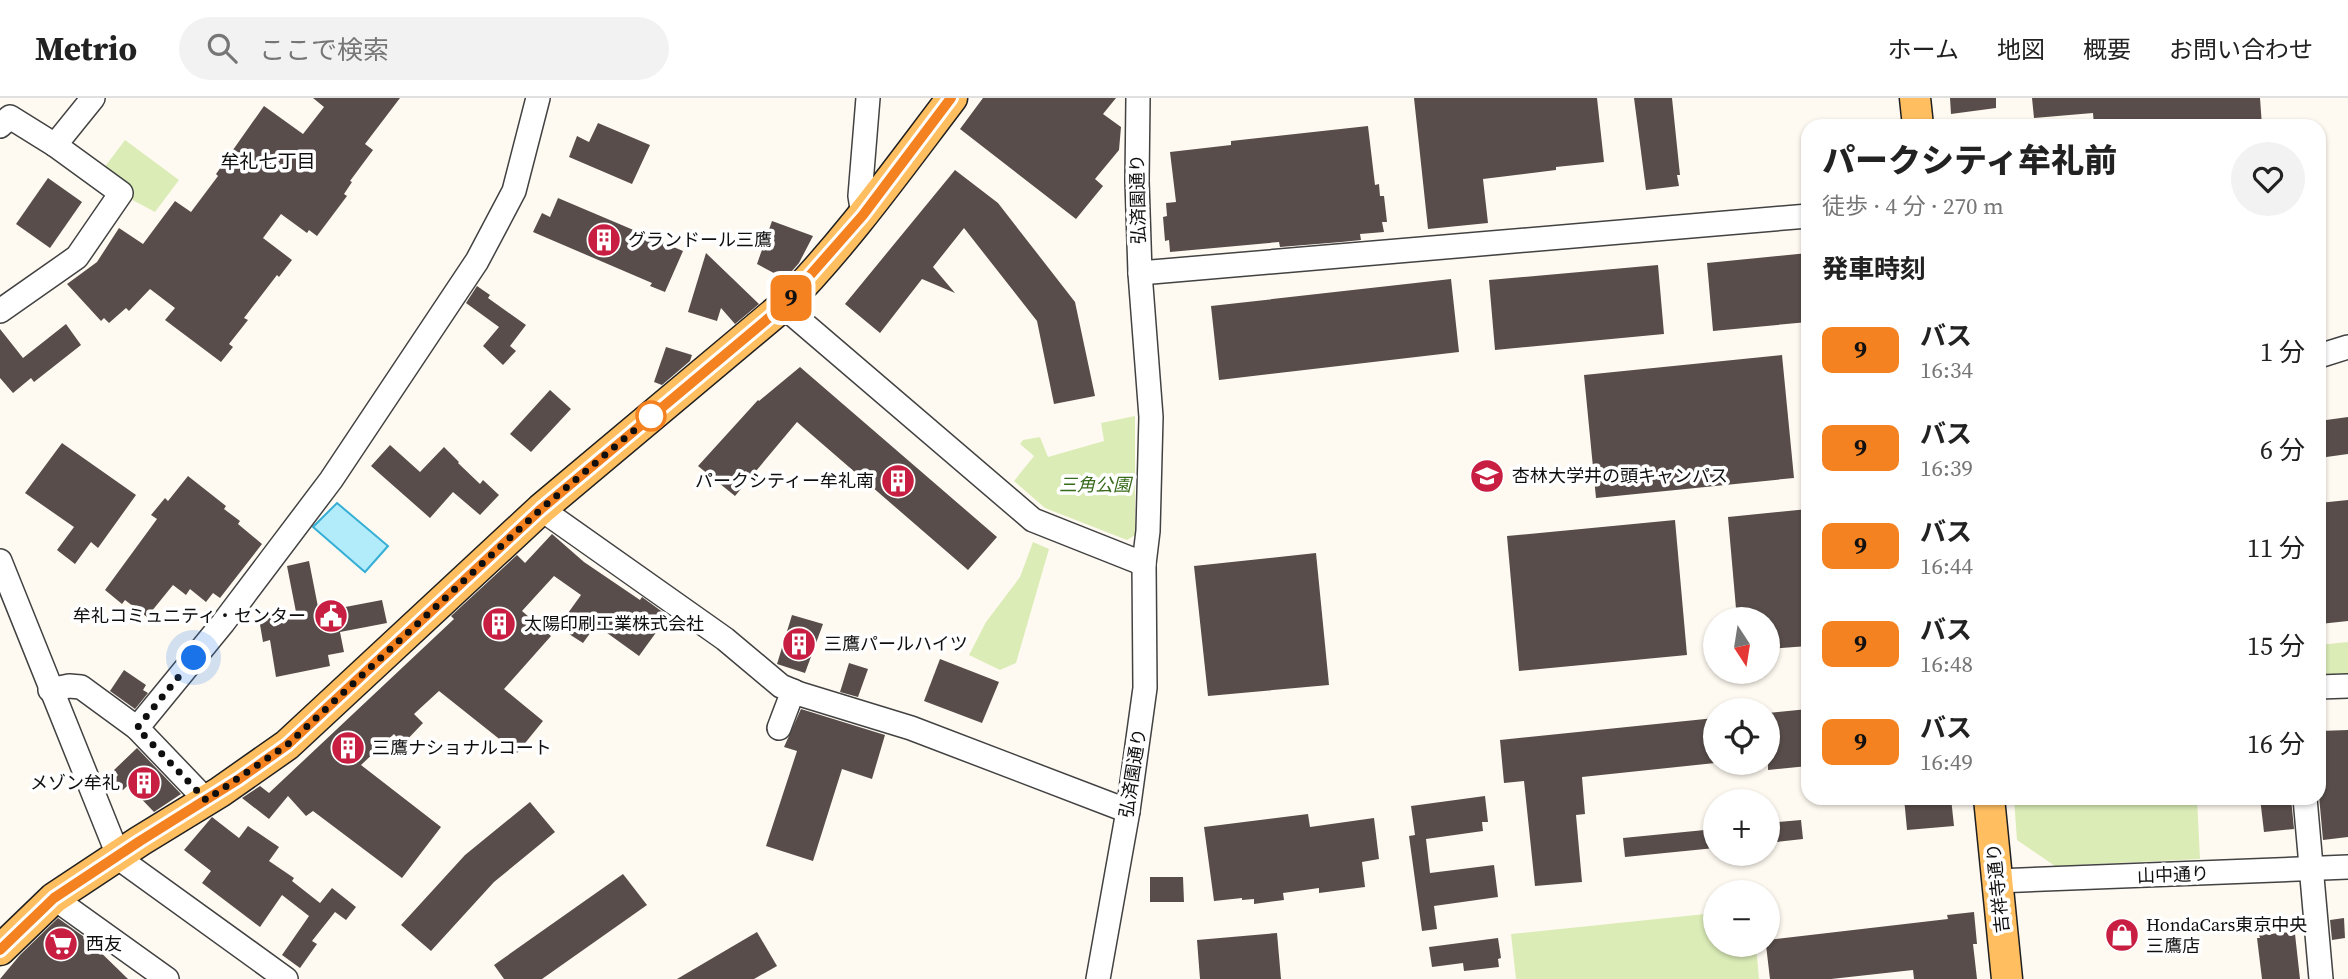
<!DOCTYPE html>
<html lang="ja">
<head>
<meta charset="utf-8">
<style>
  :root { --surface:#fff; --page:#f2f2f2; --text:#222; --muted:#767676; --line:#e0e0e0 }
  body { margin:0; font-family:"Source Serif 4","Noto Sans JP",serif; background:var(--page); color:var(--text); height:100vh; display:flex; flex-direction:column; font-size:26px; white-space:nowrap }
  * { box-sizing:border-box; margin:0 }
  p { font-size:23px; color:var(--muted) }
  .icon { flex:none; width:38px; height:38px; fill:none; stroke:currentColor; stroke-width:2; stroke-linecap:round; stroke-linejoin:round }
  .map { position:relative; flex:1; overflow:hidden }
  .sheet { position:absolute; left:1801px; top:21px; width:525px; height:686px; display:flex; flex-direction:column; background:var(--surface); border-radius:21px; box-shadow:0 2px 5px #0004 }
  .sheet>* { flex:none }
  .badge { padding:0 14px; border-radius:10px; font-size:24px; line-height:46px }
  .needle { width:46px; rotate:168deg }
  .tools { position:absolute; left:1703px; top:509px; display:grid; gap:14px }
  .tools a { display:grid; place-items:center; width:77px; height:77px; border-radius:50%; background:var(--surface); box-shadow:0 2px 5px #0004; font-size:35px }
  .you { position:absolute; width:35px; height:35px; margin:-18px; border:5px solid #fff; border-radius:50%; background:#1a73e8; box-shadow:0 0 0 10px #1a73e833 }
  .map>.badge { position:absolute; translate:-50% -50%; box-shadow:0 0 0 4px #fff }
  h2 { padding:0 21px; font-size:26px; line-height:63px }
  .round { display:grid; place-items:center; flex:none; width:74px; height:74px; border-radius:37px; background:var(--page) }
  .headline { display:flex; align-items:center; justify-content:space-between; height:119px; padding:0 21px }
  h1 { font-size:33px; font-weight:800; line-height:52px }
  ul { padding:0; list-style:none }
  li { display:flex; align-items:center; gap:21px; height:98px; padding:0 21px }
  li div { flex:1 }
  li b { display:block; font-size:26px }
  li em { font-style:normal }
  li .badge { min-width:77px; font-weight:700; text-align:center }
  header { display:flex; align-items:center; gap:42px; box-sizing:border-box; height:98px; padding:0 35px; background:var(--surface); border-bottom:2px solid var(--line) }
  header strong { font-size:33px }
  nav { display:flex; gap:38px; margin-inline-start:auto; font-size:24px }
  .search { width:490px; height:63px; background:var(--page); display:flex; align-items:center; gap:18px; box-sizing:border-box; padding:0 24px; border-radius:38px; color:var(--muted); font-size:26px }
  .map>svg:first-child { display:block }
  .green { fill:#dbecb7 }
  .water { fill:#b2ebfa; stroke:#35afd5; stroke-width:2 }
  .building { fill:#584d4a }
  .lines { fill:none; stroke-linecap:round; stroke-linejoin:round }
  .minor-casing { stroke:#424242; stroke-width:26 }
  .major-casing { stroke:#202020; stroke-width:33 }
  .minor { stroke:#fff; stroke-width:23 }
  .major { stroke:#ffbf61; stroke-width:30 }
  .line-casing { stroke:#fff; stroke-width:16 }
  .line { stroke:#f58220; stroke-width:10 }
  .walk { stroke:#0f0f0f; stroke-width:7; stroke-dasharray:0 12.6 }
  .stop-dot { fill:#fff; stroke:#f58220; stroke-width:3.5 }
  .labels { text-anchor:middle; stroke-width:7; stroke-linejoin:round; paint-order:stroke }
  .street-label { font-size:18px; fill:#0f0f0f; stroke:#fff }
  .poi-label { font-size:18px; fill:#0f0f0f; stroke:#fff; text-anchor:start }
  .park-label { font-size:18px; font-style:italic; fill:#386b1b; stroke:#fff }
  .neighbourhood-label { font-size:19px; fill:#0f0f0f; stroke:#fff }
</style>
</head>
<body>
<header>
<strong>Metrio</strong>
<div class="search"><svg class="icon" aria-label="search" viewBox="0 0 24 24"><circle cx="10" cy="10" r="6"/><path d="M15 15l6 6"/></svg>ここで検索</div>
<nav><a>ホーム</a><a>地図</a><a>概要</a><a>お問い合わせ</a></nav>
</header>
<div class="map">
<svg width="2348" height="881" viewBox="0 0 2348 881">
  <rect width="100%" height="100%" fill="#fffaf1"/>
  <g class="green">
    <polygon points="125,42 179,82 155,114 127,99 101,74"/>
    <polygon points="1135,318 1135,437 1127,442 1045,410 1014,383 1034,358 1020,346 1023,342 1040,339 1048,359 1104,343 1101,325"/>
    <polygon points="1033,444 1049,451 1016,565 1000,572 969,557 986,524 1020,479"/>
    <polygon points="2348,544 2348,582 2319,583 2319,547"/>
    <polygon points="2040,700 2197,700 2200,761 2055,768 2017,742 2014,701"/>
    <polygon points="1715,815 1715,847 1756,847 1759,881 1516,881 1511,836"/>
  </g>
  <polygon class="water" points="337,405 388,448 365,474 313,429"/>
  <g class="building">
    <polygon points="313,0 400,0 365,46 373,52 350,83 352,84 344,96 347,98 317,138 309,132 307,135 281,116 263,140 292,162 279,179 277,177 244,220 248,222 229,246 233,249 221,264 165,222 175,210 150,191 129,213 126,210 109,225 104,220 101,223 67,186 97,164 119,130 143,146 175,103 191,114 218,78 216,76 264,8 303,36 324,9"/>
    <polygon points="983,0 1116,0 1103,16 1121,29 1119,52 1095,81 1103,88 1076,121 960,31"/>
    <polygon points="1414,0 1597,0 1604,64 1556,69 1556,72 1483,81 1488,125 1428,131"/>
    <polygon points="1634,0 1672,0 1680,77 1677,77 1679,88 1646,92"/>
    <polygon points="1950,0 1996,0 1996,10 1951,16"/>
    <polygon points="2032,0 2260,0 2262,28 2094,28 2093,15 2034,20"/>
    <polygon points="598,25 650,47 632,86 569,59 577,38 589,44"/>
    <polygon points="1368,28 1375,87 1379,86 1380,98 1384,98 1387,124 1382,124 1384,134 1360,136 1361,142 1341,144 1280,149 1279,144 1170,154 1169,142 1165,143 1163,119 1167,118 1166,105 1176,104 1170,54 1231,47 1231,43"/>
    <polygon points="955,72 998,105 1075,204 1095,298 1054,306 1037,223 964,130 933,169 955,195 922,181 880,235 845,206"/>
    <polygon points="48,80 82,104 50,150 16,126"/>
    <polygon points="558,100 683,153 665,194 650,188 652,185 533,134 542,115 550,119"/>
    <polygon points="772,123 813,138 799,165 785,181 757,166"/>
    <polygon points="706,155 759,206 735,226 721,210 717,223 688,214"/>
    <polygon points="1808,155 1808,224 1713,233 1707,165"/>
    <polygon points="1658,167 1664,236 1495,252 1489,182"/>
    <polygon points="1451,181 1459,254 1219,282 1211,208"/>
    <polygon points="477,188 490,197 488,200 526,227 510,248 516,253 503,267 483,248 499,229 466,205"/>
    <polygon points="66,226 81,247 34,284 31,280 13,295 0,280 0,231 23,260"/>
    <polygon points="666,249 692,257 690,263 662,287 654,284"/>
    <polygon points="1782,257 1794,380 1596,400 1584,277"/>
    <polygon points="800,269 997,439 968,472 797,324 735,398 698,368 758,302 759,303"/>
    <polygon points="550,292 571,311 531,354 510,336"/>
    <polygon points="2348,319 2348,356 2319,360 2319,323"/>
    <polygon points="62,345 136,397 98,450 91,444 75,466 57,452 74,429 25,395"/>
    <polygon points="390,347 420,374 444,349 459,364 458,365 480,386 483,382 499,397 480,417 453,394 430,420 371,368"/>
    <polygon points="188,378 226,408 224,411 240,423 238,426 262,446 220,500 213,495 206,504 190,491 186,497 173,487 147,519 125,502 122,506 105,492 157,421 151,417 165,400 168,403"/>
    <polygon points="2348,402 2348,523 2320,526 2319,405"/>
    <polygon points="1808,411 1808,548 1768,551 1768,522 1737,522 1728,419"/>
    <polygon points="1675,422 1687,557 1519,573 1507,438"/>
    <polygon points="552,436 584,464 640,502 642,499 668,518 639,558 596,527 583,545 558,529 581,497 554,478 522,513 551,538 504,591 543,623 517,655 439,593 414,616 423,625 403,646 394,636 361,667 441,729 402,780 313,713 306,718 288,698 269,721 242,700 260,688 269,695 454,521 451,518 517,457 525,465"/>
    <polygon points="1316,455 1329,587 1208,598 1194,468"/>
    <polygon points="309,463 319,514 382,502 387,525 340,534 344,554 328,557 330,568 276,579 270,542 263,544 259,521 296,514 287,468"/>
    <polygon points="792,517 823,526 805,575 777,566"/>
    <polygon points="940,561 999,584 982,625 924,603"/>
    <polygon points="849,565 868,571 858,599 840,594"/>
    <polygon points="124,572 146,587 143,592 148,595 135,611 110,593"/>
    <polygon points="801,611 885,637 872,681 842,671 813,763 766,748 797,653 784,649"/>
    <polygon points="1808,611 1808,668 1768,672 1768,615"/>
    <polygon points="1715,620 1715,665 1582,679 1585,716 1576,717 1582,784 1535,788 1524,683 1504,685 1500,642"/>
    <polygon points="2348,632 2348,739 2323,742 2319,698 2319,674 2321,674 2319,633"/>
    <polygon points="137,650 181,696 154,714 128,687 123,692 113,682 118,677 114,672"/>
    <polygon points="1485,698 1488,724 1482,724 1483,733 1426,741 1430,775 1494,767 1498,799 1434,808 1437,831 1422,833 1409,738 1415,737 1411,708"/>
    <polygon points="1904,700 1951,700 1954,728 1907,732"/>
    <polygon points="2260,700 2291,700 2294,731 2264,734"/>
    <polygon points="530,704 555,734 494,784 431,853 401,827 465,757"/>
    <polygon points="1308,716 1310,729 1374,720 1379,761 1362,764 1365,789 1319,795 1319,790 1283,795 1284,802 1254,806 1254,801 1242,802 1242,800 1214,803 1204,729"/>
    <polygon points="212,719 239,740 248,728 279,749 269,763 294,780 292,783 320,805 332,790 356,809 346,822 335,814 312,843 317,846 300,870 282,857 309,818 282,797 260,829 202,785 211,773 184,752"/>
    <polygon points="1801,722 1803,741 1768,745 1768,725"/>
    <polygon points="1715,731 1715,750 1625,759 1623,740"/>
    <polygon points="623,776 647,807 542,881 504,881 494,867"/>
    <polygon points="1150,779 1183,779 1184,804 1150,804"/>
    <polygon points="1974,814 1977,846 1973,846 1977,881 1914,881 1913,872 1831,881 1770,881 1766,847 1768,842 1948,821 1947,817"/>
    <polygon points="58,820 87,841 128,881 0,881 20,857"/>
    <polygon points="2344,820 2345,840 2332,842 2330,822"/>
    <polygon points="757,834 777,868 754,881 677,881"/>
    <polygon points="2291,834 2292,836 2295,836 2300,881 2262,881 2257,840 2260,840 2259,837"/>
    <polygon points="1277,835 1281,881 1200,881 1197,842"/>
    <polygon points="1498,840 1501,860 1498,861 1499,869 1464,873 1463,865 1432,869 1429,849"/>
  </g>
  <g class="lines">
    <g class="minor-casing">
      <g id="minor">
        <polyline points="0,28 10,19 55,47 93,0"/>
        <polyline points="863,117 860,98 868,0"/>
        <polyline points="1140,175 1808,118"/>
        <polyline points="783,208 1033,422 1144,466"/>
        <polyline points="0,213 77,159 121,95 55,47"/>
        <polyline points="2319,258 2348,249"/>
        <polyline points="541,411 725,541 781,588 800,596 911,630 1128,713"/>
        <polyline points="0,463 118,757 124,764 286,881"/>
        <polyline points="2319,589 2348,588"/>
        <polyline points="50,592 69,588 81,589 137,630 206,702"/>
        <polyline points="137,630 223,525 331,382 477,163 514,93 538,0"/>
        <polyline points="779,630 793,593"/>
        <polyline points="2305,700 2321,881"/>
        <polyline points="1997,783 2348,769"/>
        <polyline points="54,800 167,881"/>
        <polyline points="1098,881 1128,713 1145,590 1144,466 1148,433 1151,319 1140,175 1137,83 1138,0"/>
      </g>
    </g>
    <g class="major-casing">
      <g id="major">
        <polyline points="1915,0 1918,28"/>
        <polyline points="1989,700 2007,881"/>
        <path d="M0,852L54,800L140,743L220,694L287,647L541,411L783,208C846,144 898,71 952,0"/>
      </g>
    </g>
    <use href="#minor" class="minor"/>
    <use href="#major" class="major"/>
  </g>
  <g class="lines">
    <g class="line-casing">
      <polyline id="line" points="0,852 54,800 140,743 239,681 287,647 541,411 783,208 863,117 951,0"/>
    </g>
    <use href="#line" class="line"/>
    <polyline class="walk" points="194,560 137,630 206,702 287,647 541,411 651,318"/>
  </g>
  <defs>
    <g id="building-disc" transform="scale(1.75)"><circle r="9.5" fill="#c81e42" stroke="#fff"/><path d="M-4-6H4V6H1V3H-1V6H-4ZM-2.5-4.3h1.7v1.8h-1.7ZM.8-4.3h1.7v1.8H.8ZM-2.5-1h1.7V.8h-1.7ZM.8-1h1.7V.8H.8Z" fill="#fff"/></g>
    <g id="university-disc" transform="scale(1.75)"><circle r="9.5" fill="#c81e42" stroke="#fff"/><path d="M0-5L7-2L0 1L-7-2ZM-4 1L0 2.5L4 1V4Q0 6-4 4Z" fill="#fff"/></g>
    <g id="civic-disc" transform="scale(1.75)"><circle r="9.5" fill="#c81e42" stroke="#fff"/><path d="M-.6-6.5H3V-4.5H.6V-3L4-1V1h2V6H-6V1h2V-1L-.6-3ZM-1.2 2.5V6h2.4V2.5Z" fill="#fff"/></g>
    <g id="shop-disc" transform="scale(1.75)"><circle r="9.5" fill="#c81e42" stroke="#fff"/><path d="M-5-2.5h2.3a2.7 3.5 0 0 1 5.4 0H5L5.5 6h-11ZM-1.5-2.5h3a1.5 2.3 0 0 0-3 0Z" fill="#fff"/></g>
    <g id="supermarket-disc" transform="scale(1.75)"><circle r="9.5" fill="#c81e42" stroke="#fff"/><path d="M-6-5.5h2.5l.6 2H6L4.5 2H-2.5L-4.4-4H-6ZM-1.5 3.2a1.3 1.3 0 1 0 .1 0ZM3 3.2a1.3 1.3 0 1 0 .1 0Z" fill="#fff"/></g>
  </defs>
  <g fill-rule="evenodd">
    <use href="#building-disc" x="604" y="142"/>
    <use href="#university-disc" x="1487" y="378"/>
    <use href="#building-disc" x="898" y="383"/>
    <use href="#civic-disc" x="331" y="518"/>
    <use href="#building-disc" x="499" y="526"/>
    <use href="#building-disc" x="799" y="546"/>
    <use href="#building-disc" x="348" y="650"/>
    <use href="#building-disc" x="144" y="685"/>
    <use href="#shop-disc" x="2122" y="837"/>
    <use href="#supermarket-disc" x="61" y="846"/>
  </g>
  <circle class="stop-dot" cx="651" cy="318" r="14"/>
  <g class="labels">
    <g class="street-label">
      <text transform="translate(1138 101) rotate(-91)" y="6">弘済園通り</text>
      <text transform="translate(1133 675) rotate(-81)" y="6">弘済園通り</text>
      <text transform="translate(2173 777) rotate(-2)" y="6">山中通り</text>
      <text transform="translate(1998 790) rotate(-96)" y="6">吉祥寺通り</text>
    </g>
    <g class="poi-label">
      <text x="628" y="148">グランドール三鷹</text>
      <text x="1512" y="384">杏林大学井の頭キャンパス</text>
      <text x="874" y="389" text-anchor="end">パークシティー牟礼南</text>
      <text x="306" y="524" text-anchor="end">牟礼コミュニティ・センター</text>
      <text x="524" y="532">太陽印刷工業株式会社</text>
      <text x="824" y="552">三鷹パールハイツ</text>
      <text x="372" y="656">三鷹ナショナルコート</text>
      <text x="120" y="691" text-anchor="end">メゾン牟礼</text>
      <text x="2146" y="833">HondaCars東京中央<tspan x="2146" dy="21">三鷹店</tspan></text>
      <text x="86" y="852">西友</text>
    </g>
    <g class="park-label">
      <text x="1095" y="393">三角公園</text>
    </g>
    <g class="neighbourhood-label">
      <text x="268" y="70">牟礼七丁目</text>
    </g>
  </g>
</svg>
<div class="tools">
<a><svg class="needle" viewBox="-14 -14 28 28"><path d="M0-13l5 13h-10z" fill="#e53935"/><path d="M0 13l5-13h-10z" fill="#767676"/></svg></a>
<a><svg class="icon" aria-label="locate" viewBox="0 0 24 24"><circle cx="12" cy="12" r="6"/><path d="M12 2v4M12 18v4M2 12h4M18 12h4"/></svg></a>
<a>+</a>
<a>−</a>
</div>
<div class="you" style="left:194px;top:560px"></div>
<b class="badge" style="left:791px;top:200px;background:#f58220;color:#111">9</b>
<section class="sheet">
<div class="headline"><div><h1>パークシティ牟礼前</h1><p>徒歩 · 4 分 · 270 m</p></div><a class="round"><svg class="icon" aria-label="heart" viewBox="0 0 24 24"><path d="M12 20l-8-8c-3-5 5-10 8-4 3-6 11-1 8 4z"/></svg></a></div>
<h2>発車時刻</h2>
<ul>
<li><span class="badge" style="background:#f58220;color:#111">9</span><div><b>バス</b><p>16:34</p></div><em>1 分</em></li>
<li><span class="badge" style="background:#f58220;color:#111">9</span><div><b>バス</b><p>16:39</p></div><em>6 分</em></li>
<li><span class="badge" style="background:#f58220;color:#111">9</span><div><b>バス</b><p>16:44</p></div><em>11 分</em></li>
<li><span class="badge" style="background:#f58220;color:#111">9</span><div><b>バス</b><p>16:48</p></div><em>15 分</em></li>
<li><span class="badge" style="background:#f58220;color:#111">9</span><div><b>バス</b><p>16:49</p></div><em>16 分</em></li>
</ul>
</section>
</div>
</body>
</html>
